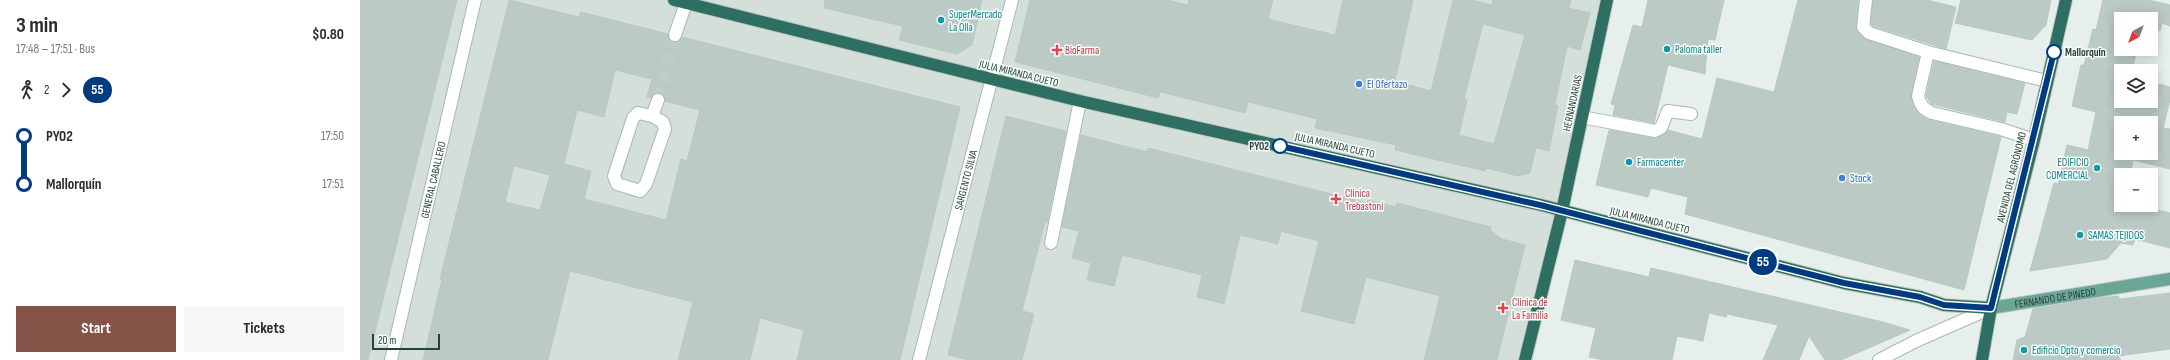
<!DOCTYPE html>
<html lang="en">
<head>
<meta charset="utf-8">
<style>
  :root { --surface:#fff; --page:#f7f7f7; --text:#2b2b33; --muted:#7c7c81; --accent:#855347 }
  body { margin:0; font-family:"Sofia Sans Condensed",sans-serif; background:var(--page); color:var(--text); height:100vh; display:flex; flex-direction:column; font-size:15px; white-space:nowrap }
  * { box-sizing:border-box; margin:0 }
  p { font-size:13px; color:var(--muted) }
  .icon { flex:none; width:22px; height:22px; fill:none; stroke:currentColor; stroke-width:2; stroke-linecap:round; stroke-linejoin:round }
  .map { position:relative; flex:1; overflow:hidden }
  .drawer { display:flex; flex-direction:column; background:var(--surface); width:360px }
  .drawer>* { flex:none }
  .badge { padding:0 8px; border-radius:13px; font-size:14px; line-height:26px }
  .needle { width:26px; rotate:221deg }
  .controls { position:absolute; left:1754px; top:12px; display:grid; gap:8px }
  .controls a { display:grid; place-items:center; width:44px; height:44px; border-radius:0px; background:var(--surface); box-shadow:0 2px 10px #0003; font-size:20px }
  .scale { position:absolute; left:12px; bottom:10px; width:68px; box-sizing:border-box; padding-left:4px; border:2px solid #24423a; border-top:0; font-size:11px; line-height:14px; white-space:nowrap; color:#24423a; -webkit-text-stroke:3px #f7fbf9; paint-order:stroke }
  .map>.badge { position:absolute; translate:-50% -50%; box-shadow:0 0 0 2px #fff }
  .legs { display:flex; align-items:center; gap:6px; height:44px; padding:0 16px; font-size:13px }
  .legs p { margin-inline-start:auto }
  .head { display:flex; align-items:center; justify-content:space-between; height:68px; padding:0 16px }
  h1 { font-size:22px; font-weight:700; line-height:30px }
  .cta { display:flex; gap:8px; margin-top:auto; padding:8px 16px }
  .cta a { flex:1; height:46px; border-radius:0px; background:var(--accent); color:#fff; font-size:16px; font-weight:700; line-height:46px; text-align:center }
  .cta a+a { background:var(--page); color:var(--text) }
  ul { padding:0 16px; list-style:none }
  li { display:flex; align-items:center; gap:14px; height:48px; font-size:15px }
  li i { display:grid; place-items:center; width:6px; height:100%; margin:0 5px; background:currentColor }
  li i::after { content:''; width:10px; height:10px; margin:-5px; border:3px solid; border-radius:50%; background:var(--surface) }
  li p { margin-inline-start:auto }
  li:first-child i { background:linear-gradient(#0000 50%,currentColor 0) }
  li:last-child i { background:linear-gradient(currentColor 50%,#0000 0) }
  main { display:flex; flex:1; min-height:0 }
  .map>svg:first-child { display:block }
  .built { fill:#d4dfda }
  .building { fill:#bbcac4; stroke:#b8c9c2; fill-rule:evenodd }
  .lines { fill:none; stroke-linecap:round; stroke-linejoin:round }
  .minor-tunnel { stroke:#bfccc8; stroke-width:12; stroke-dasharray:12 6; stroke-linecap:butt }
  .minor-casing { stroke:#a8b8b2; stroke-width:14 }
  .major-casing { stroke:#c2cac8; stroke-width:14 }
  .highway-casing { stroke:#c2cac8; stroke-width:14 }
  .minor { stroke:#fff; stroke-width:12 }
  .major { stroke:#6aa596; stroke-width:12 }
  .highway { stroke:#2f6f62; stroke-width:12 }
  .line-1-casing { stroke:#fff; stroke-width:9 }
  .line-1 { stroke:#003b80; stroke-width:6 }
  .culture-dot { fill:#0f9aa8; stroke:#f7fbf9; stroke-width:1.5 }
  .health-dot { fill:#e0444e; stroke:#f7fbf9; stroke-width:1.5 }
  .stop-1-dot { fill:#fff; stroke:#003b80; stroke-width:2 }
  .shop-dot { fill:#3f7fe0; stroke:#f7fbf9; stroke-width:1.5 }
  .labels { text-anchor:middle; stroke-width:3; stroke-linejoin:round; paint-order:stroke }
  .culture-label { font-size:11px; fill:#0d838f; stroke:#f7fbf9; text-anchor:start }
  .health-label { font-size:11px; fill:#be3a42; stroke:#f7fbf9; text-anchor:start }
  .stop-label { font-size:11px; font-weight:bold; fill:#24423a; stroke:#f7fbf9; text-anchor:start }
  .street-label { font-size:11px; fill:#24423a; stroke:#f7fbf9 }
  .shop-label { font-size:11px; fill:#366cbe; stroke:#f7fbf9; text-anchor:start }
</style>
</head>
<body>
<main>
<section class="drawer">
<div class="head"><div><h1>3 min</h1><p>17:48 – 17:51 · Bus</p></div><b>$0.80</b></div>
<div class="legs"><svg class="icon" aria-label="walk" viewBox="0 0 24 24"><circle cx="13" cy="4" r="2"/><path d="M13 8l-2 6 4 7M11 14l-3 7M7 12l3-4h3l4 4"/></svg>2<svg class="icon" aria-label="forward" viewBox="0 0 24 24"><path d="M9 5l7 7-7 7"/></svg><b class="badge" style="background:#003b80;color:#fff">55</b></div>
<ul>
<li><i style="color:#003b80"></i><b>PY02</b><p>17:50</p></li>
<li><i style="color:#003b80"></i><b>Mallorquín</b><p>17:51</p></li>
</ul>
<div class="cta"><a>Start</a><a>Tickets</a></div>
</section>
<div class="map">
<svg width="1810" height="360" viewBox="0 0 1810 360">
  <rect width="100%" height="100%" fill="#e6efeb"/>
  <polygon class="built" points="0,0 1253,0 1173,360 0,360"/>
  <g class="building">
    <polygon points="0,0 97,0 8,360 0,360"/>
    <path d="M149,0L219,17L221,12L308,34L309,40L313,42L320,41L322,37L600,107L540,360H437L444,330L400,318L390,360H318L333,302L210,271L188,360H63L82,279H80ZM255,70L292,79L287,97L291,98L294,94L300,93L304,96L305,101L340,110L327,161L321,159L306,220L224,199L231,171L204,164L217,110L244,117ZM154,166L190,175L180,210L145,202Z"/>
    <polygon points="465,0 622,0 612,45 597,54 539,40 543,26 464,8"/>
    <path d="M670,0H807L828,5L829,0H913L908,19L975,35L983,0H1053L1035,81L1071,91L1093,0H1112L1132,5L1133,0H1211L1209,8L1230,13L1220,50L1207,46L1195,105L1198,106L1189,151L1176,148L1170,173L1158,176L1126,168L1125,171L1035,150L1036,145L955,128L957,119L888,102L885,113L800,92L798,98L655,62ZM1123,24L1165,35L1134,144L1099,135L1107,100L1104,99Z"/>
    <polygon points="1288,0 1364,0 1355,40 1348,39 1345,74 1308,65 1294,123 1253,115 1255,105 1251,104 1273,25 1282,27"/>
    <polygon points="1438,0 1498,0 1496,29 1504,38 1559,57 1551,95 1553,105 1559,113 1570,120 1641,137 1604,290 1325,214 1328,197 1291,188 1288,197 1236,185 1249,130 1294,138 1304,135 1308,130 1342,139 1357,78 1414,92"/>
    <polygon points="1513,0 1567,0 1596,7 1586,49 1513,26 1511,24"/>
    <polygon points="1601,0 1691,0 1686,25 1672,40 1595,23"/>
    <path d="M1743,0H1788L1810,5V26L1802,23L1800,31L1791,28V19H1761V49H1777L1772,71H1761V101H1791V82L1810,87V100L1803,128L1810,129V169L1773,160L1770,175H1761V205H1777L1810,213V248L1775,239L1773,245L1761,243L1747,259L1670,271L1694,183L1698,184L1707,145L1728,150L1736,112L1712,106L1721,65H1724L1733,29L1736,30ZM1761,123H1791V153H1761Z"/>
    <polygon points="1574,61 1665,83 1657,114 1647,112 1645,122 1571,104 1566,96"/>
    <polygon points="646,116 706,131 687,223 685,222 662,311 674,314 662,360 608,360 588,355"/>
    <polygon points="721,135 787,152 788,148 1007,203 1008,200 1036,207 1037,203 1131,227 1130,230 1142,239 1165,245 1137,360 1064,360 1080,296 1006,277 994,324 941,311 959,241 921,231 918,244 880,235 864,304 837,297 842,275 762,255 754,286 727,280 731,263 712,258 719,231 702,227"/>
    <polygon points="1215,260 1289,277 1291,268 1523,322 1550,330 1481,360 1465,360 1449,336 1439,360 1403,360 1418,325 1367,314 1366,317 1349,313 1343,341 1317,336 1312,360 1244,360 1229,357 1236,328 1201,320"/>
    <polygon points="1810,293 1810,349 1758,356 1761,360 1653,360 1657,340 1665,337 1673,309 1738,298 1758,296 1760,299"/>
  </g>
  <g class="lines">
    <polyline class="minor-tunnel" points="298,100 315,35"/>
    <g class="minor-casing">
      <g id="minor">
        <path d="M1506,0L1503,27L1509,33L1568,52L1558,96C1560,105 1563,109 1572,113L1641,129L1674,140"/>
        <polyline points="315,35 326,3"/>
        <polyline points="1568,52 1687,81"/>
        <polygon points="278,113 292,116 303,122 305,129 286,184 280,191 257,184 254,176 273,118"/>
        <polyline points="292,116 298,100"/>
        <polyline points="1222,117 1295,131 1301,128 1308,111 1331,114"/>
        <polyline points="691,243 720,101"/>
        <path id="s1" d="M31,360L115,0"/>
        <path id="s2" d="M559,360L652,0"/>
        <polyline points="1519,360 1556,341 1631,308"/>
      </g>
    </g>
    <g class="major-casing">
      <g id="major">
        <path id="s3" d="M1631,308L1810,279"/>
      </g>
    </g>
    <g class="highway-casing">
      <g id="highway">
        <polyline points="314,0 720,101 1181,205 1484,283 1560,297 1584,305 1631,308"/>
        <polyline points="1165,360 1202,211 1247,0"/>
        <polyline points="1622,360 1631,308 1674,140 1706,0"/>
      </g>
    </g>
    <use href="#minor" class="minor"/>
    <use href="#major" class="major"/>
    <use href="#highway" class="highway"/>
  </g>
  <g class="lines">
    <g class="line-1-casing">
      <polyline id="line-1" points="920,146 1180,205 1484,283 1560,297 1584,305 1631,308 1694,52"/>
    </g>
    <use href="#line-1" class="line-1"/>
  </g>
  <g class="culture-dot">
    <circle cx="581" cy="20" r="4"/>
    <circle cx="1307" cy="49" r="4"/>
    <circle cx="1269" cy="162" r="4"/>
    <circle cx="1737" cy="168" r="4"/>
    <circle cx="1720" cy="235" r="4"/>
    <circle cx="1664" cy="350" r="4"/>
  </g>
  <g class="health-dot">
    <path d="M695 44h4v4h4v4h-4v4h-4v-4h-4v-4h4z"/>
    <path d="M974 193h4v4h4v4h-4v4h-4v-4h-4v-4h4z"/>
    <path d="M1141 302h4v4h4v4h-4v4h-4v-4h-4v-4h4z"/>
  </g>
  <g class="stop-1-dot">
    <circle cx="1694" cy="52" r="7"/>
    <circle cx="920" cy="146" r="7"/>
  </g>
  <g class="shop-dot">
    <circle cx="999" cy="84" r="4"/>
    <circle cx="1482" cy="178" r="4"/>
  </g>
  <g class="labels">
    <g class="culture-label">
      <text x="589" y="18">SuperMercado<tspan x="589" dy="13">La Olla</tspan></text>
      <text x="1315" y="53">Paloma taller</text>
      <text x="1277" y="166">Farmacenter</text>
      <text x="1729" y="166" text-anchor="end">EDIFICIO<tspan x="1729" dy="13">COMERCIAL</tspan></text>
      <text x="1728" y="239">SAMAS TEJIDOS</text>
      <text x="1672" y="354">Edificio Dpto y comercio</text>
    </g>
    <g class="health-label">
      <text x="705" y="54">BioFarma</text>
      <text x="985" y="197">Clinica<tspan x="985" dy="13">Trebastoni</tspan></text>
      <text x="1152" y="306">Clinica de<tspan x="1152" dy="13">La Familia</tspan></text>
    </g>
    <g class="stop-label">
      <text x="1705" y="56">Mallorquín</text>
      <text x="909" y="150" text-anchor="end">PY02</text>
    </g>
    <g class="street-label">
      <text transform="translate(659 73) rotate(14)" y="4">JULIA MIRANDA CUETO</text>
      <text transform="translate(1212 103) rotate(-78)" y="4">HERNANDARIAS</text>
      <text transform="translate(975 145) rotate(13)" y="4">JULIA MIRANDA CUETO</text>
      <text transform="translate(1651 177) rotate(-76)" y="4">AVENIDA DEL AGRÓNOMO</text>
      <text dy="4" stroke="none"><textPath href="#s1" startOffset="185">GENERAL CABALLERO</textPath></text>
      <text dy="4" stroke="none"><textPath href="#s2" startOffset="186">SARGENTO SILVA</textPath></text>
      <text transform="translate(1290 220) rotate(14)" y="4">JULIA MIRANDA CUETO</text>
      <text dy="4" stroke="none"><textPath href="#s3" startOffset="65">FERNANDO DE PINEDO</textPath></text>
    </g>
    <g class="shop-label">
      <text x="1007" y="88">El Ofertazo</text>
      <text x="1490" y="182">Stock</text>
    </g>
  </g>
</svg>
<div class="controls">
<a><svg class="needle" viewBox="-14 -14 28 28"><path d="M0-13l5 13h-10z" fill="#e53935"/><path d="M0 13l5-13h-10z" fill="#7c7c81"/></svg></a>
<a><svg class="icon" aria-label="layers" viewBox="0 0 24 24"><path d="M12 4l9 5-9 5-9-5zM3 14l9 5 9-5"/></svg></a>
<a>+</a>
<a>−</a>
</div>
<div class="scale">20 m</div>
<b class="badge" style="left:1403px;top:262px;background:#003b80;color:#fff">55</b>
</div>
</main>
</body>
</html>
